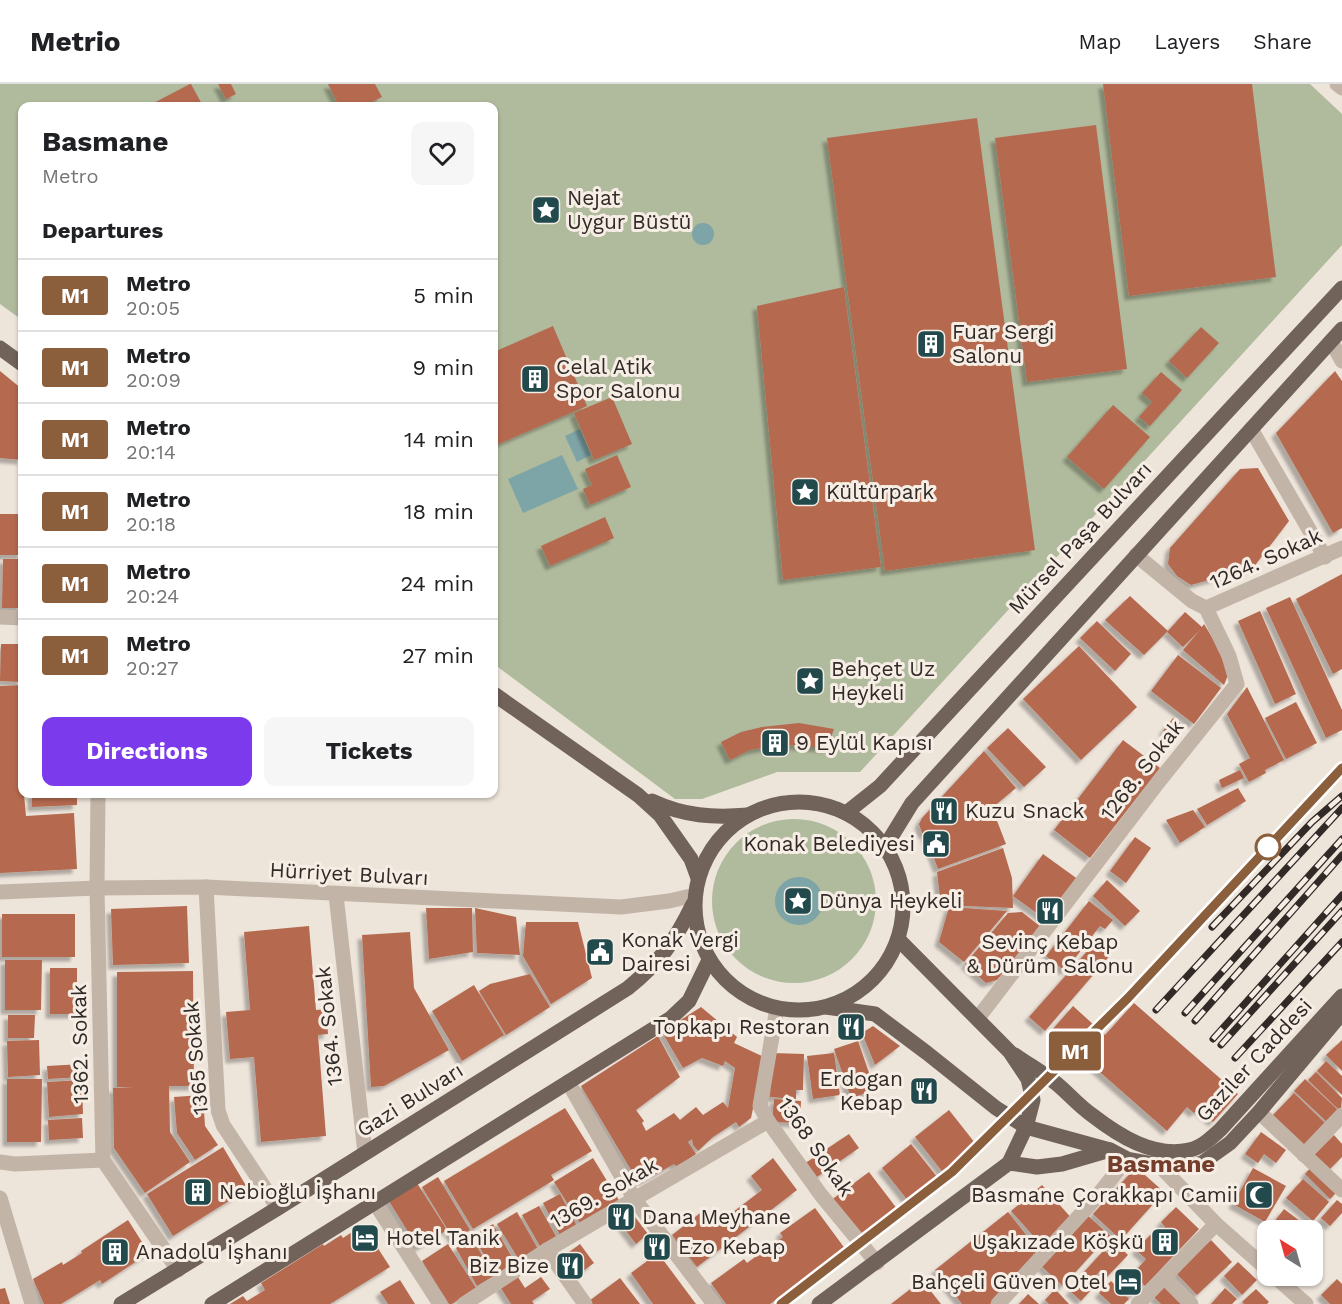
<!DOCTYPE html>
<html lang="en">
<head>
<meta charset="utf-8">
<style>
  :root { --surface:#fff; --page:#f6f6f6; --text:#202124; --muted:#757577; --line:#e0e0e0; --accent:#7c3aed }
  body { margin:0; font-family:"Work Sans",sans-serif; background:var(--page); color:var(--text); height:100vh; display:flex; flex-direction:column; font-size:22px; white-space:nowrap }
  * { box-sizing:border-box; margin:0 }
  p { font-size:20px; color:var(--muted) }
  .icon { flex:none; width:33px; height:33px; fill:none; stroke:currentColor; stroke-width:2; stroke-linecap:round; stroke-linejoin:round }
  .map { position:relative; flex:1; overflow:hidden }
  .side { position:absolute; left:18px; top:18px; width:480px; height:696px; display:flex; flex-direction:column; background:var(--surface); border-radius:12px; box-shadow:0 2px 4px #0004 }
  .side>* { flex:none }
  .badge { padding:0 12px; border-radius:4px; font-size:21px; line-height:39px }
  .needle { width:39px; rotate:323deg }
  .tools { position:absolute; left:1257px; top:1136px; display:grid; gap:12px }
  .tools a { display:grid; place-items:center; width:66px; height:66px; border-radius:12px; background:var(--surface); box-shadow:0 2px 4px #0004; font-size:30px }
  .map>.badge { position:absolute; translate:-50% -50%; box-shadow:0 0 0 3px #fff }
  h2 { padding:0 24px; font-size:22px; line-height:54px }
  .round { display:grid; place-items:center; flex:none; width:63px; height:63px; border-radius:12px; background:var(--page) }
  .overview { display:flex; align-items:center; justify-content:space-between; height:102px; padding:0 24px }
  h1 { font-size:28px; font-weight:700; line-height:45px }
  .button { display:flex; gap:12px; margin-top:auto; padding:12px 24px }
  .button a { flex:1; height:69px; border-radius:12px; background:var(--accent); color:#fff; font-size:24px; font-weight:700; line-height:69px; text-align:center }
  .button a+a { background:var(--page); color:var(--text) }
  ul { padding:0; list-style:none }
  li { display:flex; align-items:center; gap:18px; height:72px; padding:0 24px; border-top:2px solid var(--line) }
  li div { flex:1 }
  li b { display:block; font-size:22px }
  li em { font-style:normal }
  li .badge { min-width:66px; font-weight:700; text-align:center }
  header { display:flex; align-items:center; gap:36px; box-sizing:border-box; height:84px; padding:0 30px; background:var(--surface); border-bottom:2px solid var(--line) }
  header strong { font-size:28px }
  nav { display:flex; gap:33px; margin-inline-start:auto; font-size:21px }
  .map>svg:first-child { display:block }
  .green { fill:#b0ba9c }
  .water { fill:#7da4a6 }
  .building { fill:#b56950; filter:url(#shadow) }
  .lines { fill:none; stroke-linecap:round; stroke-linejoin:round }
  .minor { stroke:#c3b4a8; stroke-width:15 }
  .major { stroke:#71625a; stroke-width:15 }
  .rail-casing { stroke:#312a27; stroke-width:7 }
  .rail { stroke:#f6eee5; stroke-width:4.5; stroke-dasharray:14; stroke-linecap:butt }
  .line-casing { stroke:#fff; stroke-width:14 }
  .line { stroke:#8b5e3c; stroke-width:9 }
  .stop-dot { fill:#fff; stroke:#8b5e3c; stroke-width:3 }
  .labels { text-anchor:middle; stroke-width:6; stroke-linejoin:round; paint-order:stroke }
  .poi-label { font-size:21px; fill:#312a27; stroke:#f6eee5; text-anchor:start }
  .street-label { font-size:21px; fill:#312a27; stroke:#f6eee5 }
  .quarter-label { font-size:24px; font-weight:bold; fill:#753d2b; stroke:#f6eee5 }
</style>
</head>
<body>
<header>
<strong>Metrio</strong>
<nav><a>Map</a><a>Layers</a><a>Share</a></nav>
</header>
<div class="map">
<svg width="1342" height="1220" viewBox="0 0 1342 1220">
  <defs>
    <filter id="shadow"><feDropShadow dx="-4.5" dy="4.5" stdDeviation="1.5" flood-color="#0004"/></filter>
  </defs>
  <rect width="100%" height="100%" fill="#ede4da"/>
  <g class="green">
    <polygon points="0,0 1310,0 1342,30 1342,161 860,688 777,688 702,715 675,715 494,580 494,22 22,22 22,236 0,220"/>
    <circle cx="794" cy="817" r="82"/>
  </g>
  <g class="water">
    <circle cx="703" cy="150" r="11"/>
    <polygon points="580,345 591,371 577,378 565,352"/>
    <polygon points="562,371 578,405 523,429 508,395"/>
    <circle cx="799" cy="817" r="24"/>
  </g>
  <g class="building">
    <polygon points="191,0 203,22 148,22 190,0"/>
    <polygon points="218,0 231,0 236,10 226,15"/>
    <polygon points="328,0 375,0 382,13 372,18 374,22 339,22"/>
    <polygon points="1103,0 1252,0 1276,193 1129,212"/>
    <polygon points="977,34 1035,466 885,487 827,54"/>
    <polygon points="1096,41 1127,285 1027,298 995,54"/>
    <polygon points="844,203 881,483 783,496 757,222"/>
    <polygon points="553,242 587,322 494,362 494,268"/>
    <polygon points="1201,243 1219,259 1187,294 1169,277"/>
    <polygon points="0,287 22,305 22,376 0,374"/>
    <polygon points="1335,287 1342,297 1342,444 1333,449 1276,349"/>
    <polygon points="1161,288 1182,306 1150,342 1139,333 1152,318 1142,309"/>
    <polygon points="612,313 632,360 594,376 574,329"/>
    <polygon points="1113,321 1150,353 1104,405 1067,373"/>
    <polygon points="617,371 631,403 590,421 583,405 592,401 585,385"/>
    <polygon points="1258,384 1289,437 1253,484 1191,501 1177,492 1168,480 1170,464 1240,385"/>
    <rect x="0" y="430" width="22" height="41"/>
    <polygon points="605,433 614,454 550,482 541,462"/>
    <polygon points="3,475 22,475 22,524 2,524"/>
    <polygon points="1342,490 1342,585 1333,590 1296,515"/>
    <polygon points="1130,512 1168,547 1144,571 1105,536"/>
    <polygon points="1290,513 1342,626 1342,646 1326,654 1266,524"/>
    <polygon points="1260,527 1296,610 1275,620 1238,537"/>
    <polygon points="1185,528 1202,543 1204,540 1218,563 1228,591 1224,601 1183,566 1200,546 1183,563 1167,548"/>
    <polygon points="1097,537 1131,570 1115,587 1080,554"/>
    <polygon points="1,560 22,560 22,598 0,597"/>
    <polygon points="1079,562 1137,623 1081,676 1023,615"/>
    <polygon points="1178,571 1221,604 1194,640 1151,607"/>
    <polygon points="22,601 22,710 24,710 26,732 74,729 77,785 0,789 0,602"/>
    <polygon points="1247,603 1284,676 1265,686 1266,689 1249,698 1239,680 1250,674 1227,630"/>
    <polygon points="1296,618 1317,659 1286,675 1265,634"/>
    <polygon points="1173,634 1180,639 1170,652 1163,647"/>
    <polygon points="799,639 834,645 827,664 789,661 767,663 750,666 730,676 721,658 741,648 762,643"/>
    <polygon points="1008,644 1046,683 1024,703 987,664"/>
    <polygon points="1123,656 1160,684 1090,774 1054,746"/>
    <polygon points="984,667 1016,704 992,724 1006,760 938,785 925,750 922,749 919,740 922,734"/>
    <polygon points="1240,686 1244,694 1222,704 1219,696"/>
    <polygon points="1238,704 1246,717 1207,741 1197,725"/>
    <polygon points="32,710 77,710 77,721 32,723"/>
    <polygon points="1193,726 1205,743 1180,759 1166,736"/>
    <polygon points="1135,753 1151,764 1126,799 1110,787"/>
    <polygon points="1003,764 1012,794 1013,824 941,821 937,788"/>
    <polygon points="1043,770 1079,796 1049,838 1013,812"/>
    <polygon points="1107,796 1140,827 1125,842 1093,812"/>
    <polygon points="1089,817 1113,836 1105,845 1100,842 1065,887 1046,872"/>
    <polygon points="187,822 189,879 113,881 111,825"/>
    <polygon points="949,823 1007,827 964,878 939,858"/>
    <polygon points="426,824 472,824 473,868 429,875"/>
    <polygon points="475,824 516,833 520,871 477,869"/>
    <polygon points="1022,828 1041,843 997,896 986,899 965,880 1008,829"/>
    <rect x="2" y="830" width="73" height="43"/>
    <polygon points="526,838 578,838 592,894 551,920 523,872"/>
    <polygon points="309,842 316,926 326,925 328,950 318,951 326,1052 261,1058 254,973 230,975 226,928 250,926 244,848"/>
    <polygon points="410,848 414,904 449,966 384,1002 371,1003 362,851"/>
    <polygon points="1097,856 1112,869 1045,947 1029,933"/>
    <polygon points="5,876 42,876 41,926 5,926"/>
    <rect x="50" y="884" width="27" height="46"/>
    <polygon points="193,887 194,1002 169,1002 170,1048 190,1078 145,1109 114,1064 113,1004 134,1004 117,1003 117,888"/>
    <polygon points="530,890 550,923 506,951 479,907 490,900"/>
    <polygon points="474,901 504,951 462,977 432,927"/>
    <polygon points="1134,919 1238,1010 1213,1038 1198,1025 1194,1029 1187,1023 1167,1047 1052,946 1073,922 1105,951"/>
    <polygon points="701,923 737,953 734,959 764,973 751,1034 739,1043 736,1038 713,1053 698,1067 693,1061 692,1055 688,1058 696,1070 677,1083 674,1080 644,1097 637,1096 581,1002 658,952 680,993 636,1026 644,1037 642,1039 646,1047 674,1029 680,1036 696,1023 703,1031 723,1018 728,1024 735,984 725,977 723,982 702,974 683,984 662,948"/>
    <polygon points="8,931 35,931 34,954 8,954"/>
    <polygon points="873,942 900,962 875,981 862,949"/>
    <polygon points="39,956 40,991 8,993 7,957"/>
    <polygon points="1342,956 1342,987 1326,971"/>
    <polygon points="858,957 875,1006 851,1014 834,965"/>
    <polygon points="772,969 804,970 803,1006 796,1006 796,1015 770,1013"/>
    <polygon points="834,969 840,1011 813,1015 807,972"/>
    <polygon points="1326,977 1342,992 1342,1011 1317,987"/>
    <polygon points="82,980 83,993 48,995 47,982"/>
    <polygon points="1316,988 1342,1014 1341,1028 1308,996"/>
    <polygon points="7,995 42,995 41,1058 7,1058"/>
    <polygon points="1305,995 1339,1027 1328,1039 1294,1007"/>
    <polygon points="82,996 83,1030 49,1033 47,998"/>
    <polygon points="1294,1009 1327,1041 1306,1063 1273,1031"/>
    <polygon points="203,1011 205,1042 218,1061 195,1076 177,1049 174,1013"/>
    <polygon points="774,1015 801,1017 800,1039 772,1038"/>
    <polygon points="565,1024 592,1067 551,1091 554,1096 473,1145 444,1097"/>
    <polygon points="949,1026 979,1064 945,1091 915,1053"/>
    <polygon points="82,1034 83,1054 49,1056 48,1036"/>
    <polygon points="1261,1048 1286,1066 1276,1079 1264,1070 1258,1079 1245,1070"/>
    <polygon points="849,1050 859,1064 814,1095 804,1080"/>
    <polygon points="1334,1051 1342,1060 1342,1073 1329,1086 1314,1071"/>
    <polygon points="911,1060 938,1094 909,1118 882,1084"/>
    <polygon points="223,1063 248,1105 173,1152 147,1110"/>
    <polygon points="593,1074 620,1118 581,1141 554,1098"/>
    <polygon points="773,1074 797,1106 697,1183 672,1151 704,1126 716,1141 762,1106 751,1092"/>
    <polygon points="1312,1082 1338,1107 1330,1115 1305,1090"/>
    <polygon points="1136,1083 1164,1108 1121,1156 1093,1130"/>
    <polygon points="1253,1084 1286,1102 1265,1138 1233,1120"/>
    <polygon points="869,1088 901,1130 864,1157 830,1117"/>
    <polygon points="438,1093 470,1146 454,1156 422,1103"/>
    <polygon points="1303,1095 1329,1118 1313,1137 1286,1114"/>
    <polygon points="415,1096 447,1146 418,1164 387,1114"/>
    <polygon points="1042,1101 1074,1137 1044,1164 1011,1127"/>
    <polygon points="560,1110 578,1144 561,1153 543,1119"/>
    <polygon points="1337,1116 1342,1120 1342,1129 1330,1142 1321,1134"/>
    <polygon points="539,1122 557,1154 541,1164 522,1131"/>
    <polygon points="1176,1123 1199,1145 1145,1202 1133,1190 1146,1175 1136,1166 1154,1147 1158,1151 1165,1143 1161,1138"/>
    <polygon points="815,1124 846,1166 770,1220 726,1220 711,1199 744,1175 747,1179 783,1153 780,1149"/>
    <polygon points="1284,1125 1312,1146 1268,1146"/>
    <polygon points="517,1128 538,1165 519,1176 497,1140"/>
    <polygon points="1008,1128 1039,1167 992,1220 962,1220 935,1186"/>
    <polygon points="632,1129 648,1150 636,1160 620,1139"/>
    <polygon points="1085,1129 1117,1158 1110,1166 1102,1159 1063,1202 1039,1180"/>
    <polygon points="128,1136 149,1169 102,1200 100,1196 61,1220 44,1220 33,1195 62,1178 63,1181 82,1169 81,1167"/>
    <polygon points="493,1140 517,1182 497,1193 473,1152"/>
    <polygon points="363,1141 390,1183 330,1220 230,1220 243,1212 247,1217 265,1206 261,1199 323,1160 324,1162 341,1151 343,1154"/>
    <polygon points="472,1154 494,1192 477,1202 456,1164"/>
    <polygon points="1211,1156 1232,1178 1197,1211 1176,1189"/>
    <polygon points="448,1160 476,1204 452,1220 449,1220 422,1177"/>
    <polygon points="580,1160 594,1179 575,1193 561,1174"/>
    <polygon points="1119,1162 1128,1171 1106,1194 1099,1188 1091,1197 1083,1189 1104,1166 1110,1171"/>
    <polygon points="658,1169 696,1220 653,1220 631,1189"/>
    <polygon points="1238,1178 1257,1196 1242,1211 1224,1192"/>
    <polygon points="1127,1187 1143,1202 1132,1212 1117,1197"/>
    <polygon points="516,1190 525,1204 541,1193 550,1205 532,1217 534,1220 511,1220 499,1201"/>
    <polygon points="620,1194 640,1220 591,1220 589,1217"/>
    <polygon points="1082,1194 1093,1204 1081,1217 1070,1207"/>
    <polygon points="1337,1195 1342,1200 1342,1220 1330,1220 1321,1211"/>
    <polygon points="400,1196 415,1220 388,1220 380,1208"/>
    <polygon points="922,1196 941,1220 891,1220"/>
    <polygon points="1111,1197 1129,1215 1124,1220 1111,1220 1099,1209"/>
    <polygon points="1165,1202 1183,1220 1161,1220 1154,1213"/>
    <polygon points="5,1204 10,1220 0,1220 0,1205"/>
    <polygon points="1225,1204 1237,1215 1232,1220 1211,1220"/>
    <polygon points="1055,1205 1069,1220 1049,1220 1045,1216"/>
    <polygon points="1256,1205 1269,1218 1267,1220 1244,1220 1242,1218"/>
    <polygon points="1028,1210 1039,1220 1019,1220"/>
  </g>
  <g class="lines">
    <g class="minor">
      <polyline points="1337,0 1342,4"/>
      <polyline points="1331,257 1342,277"/>
      <polyline points="1251,345 1325,473"/>
      <polyline points="1206,524 1342,464"/>
      <polyline points="0,533 22,534"/>
      <polyline points="98,710 97,804 103,1076 178,1186"/>
      <polyline points="206,803 218,1026 223,1041 278,1124"/>
      <polyline points="0,808 97,804 206,803 621,823 669,817 695,811"/>
      <polyline points="336,811 365,1069"/>
      <polyline points="777,924 760,1022 768,1037 821,1111 877,1179"/>
      <polyline points="978,934 1160,696 1237,600 1229,572 1206,524 1192,517 1136,471"/>
      <polyline points="568,998 635,1116 714,1220"/>
      <polyline points="1259,1028 1342,1106"/>
      <polyline points="1304,1071 1342,1031"/>
      <polyline points="0,1078 15,1080 103,1076"/>
      <polyline points="1159,1081 1216,1140 1268,1186"/>
      <polyline points="0,1114 32,1220"/>
      <polyline points="375,1119 440,1220"/>
      <polyline points="547,1166 585,1220"/>
      <polyline points="1273,1191 1306,1220"/>
      <polyline points="1165,1194 1191,1220"/>
      <polyline points="464,1220 547,1166 768,1037"/>
      <polyline points="998,1220 1094,1116 1127,1075"/>
      <polyline points="1138,1220 1216,1140"/>
    </g>
    <g class="major">
      <polyline points="0,264 22,280"/>
      <polyline points="494,610 638,711 660,731 691,775 698,794"/>
      <path d="M652,717C684,732 713,734 748,731"/>
      <circle cx="799" cy="822" r="104"/>
      <polyline points="846,729 880,702 1342,204"/>
      <polyline points="885,763 912,719 1342,245"/>
      <polyline points="826,923 875,930 927,969 996,1024 1026,1043 1110,1066 1127,1075 1159,1081 1188,1082 1202,1079 1230,1059 1259,1028 1342,929"/>
      <path d="M1015,971C1029,981 1044,989 1057,1000C1069,1010 1079,1022 1092,1031C1119,1052 1154,1074 1189,1066C1201,1064 1211,1054 1220,1046L1342,912"/>
      <polyline points="1009,1079 1037,1083 1062,1080 1110,1066"/>
      <path d="M121,1220L278,1124L628,904C660,878 675,857 693,820"/>
      <polyline points="212,1220 671,934 689,917 709,876"/>
      <polyline points="819,1220 1009,1079 1026,1043 1033,1016 1028,995 1010,968 898,855"/>
    </g>
    <g class="rail-casing">
      <g id="rail">
        <polyline points="1212,843 1312,738 1342,712"/>
        <polyline points="1156,926 1342,724"/>
        <polyline points="1185,929 1342,755"/>
        <polyline points="1195,937 1342,771"/>
        <polyline points="1213,955 1342,811"/>
        <polyline points="1221,961 1342,827"/>
        <polyline points="1235,974 1342,858"/>
      </g>
    </g>
    <use href="#rail" class="rail"/>
  </g>
  <g class="lines">
    <g class="line-casing">
      <polyline id="line" points="781,1220 952,1088 1128,914 1342,684"/>
    </g>
    <use href="#line" class="line"/>
  </g>
  <defs>
    <g id="sight-square" transform="scale(1.5)"><rect x="-9" y="-9" width="18" height="18" rx="4" fill="#224a4d" stroke="#f6eee5"/><path d="M0-6L1.8-2.2L6-1.7L2.9 1.2L3.7 5.4L0 3.3L-3.7 5.4L-2.9 1.2L-6-1.7L-1.8-2.2Z" fill="#fff"/></g>
    <g id="building-square" transform="scale(1.5)"><rect x="-9" y="-9" width="18" height="18" rx="4" fill="#224a4d" stroke="#f6eee5"/><path d="M-4-6H4V6H1V3H-1V6H-4ZM-2.5-4.3h1.7v1.8h-1.7ZM.8-4.3h1.7v1.8H.8ZM-2.5-1h1.7V.8h-1.7ZM.8-1h1.7V.8H.8Z" fill="#fff"/></g>
    <g id="restaurant-square" transform="scale(1.5)"><rect x="-9" y="-9" width="18" height="18" rx="4" fill="#224a4d" stroke="#f6eee5"/><path d="M-5-6h1v4h1v-4h1v4h1v-4h1v5L-1.5 .5V6h-2V.5L-5-1ZM5-6V6H3V1.5H1.5Q1.5-4 5-6Z" fill="#fff"/></g>
    <g id="civic-square" transform="scale(1.5)"><rect x="-9" y="-9" width="18" height="18" rx="4" fill="#224a4d" stroke="#f6eee5"/><path d="M-.6-6.5H3V-4.5H.6V-3L4-1V1h2V6H-6V1h2V-1L-.6-3ZM-1.2 2.5V6h2.4V2.5Z" fill="#fff"/></g>
    <g id="mosque-square" transform="scale(1.5)"><rect x="-9" y="-9" width="18" height="18" rx="4" fill="#224a4d" stroke="#f6eee5"/><path d="M3.5-4.9A6 6 0 1 0 3.5 4.9A5 5 0 1 1 3.5-4.9Z" fill="#fff"/></g>
    <g id="hotel-square" transform="scale(1.5)"><rect x="-9" y="-9" width="18" height="18" rx="4" fill="#224a4d" stroke="#f6eee5"/><path d="M-6-4.5h1.5V1H6V5H4.5V3h-9V5H-6ZM-4 0a1.8 1.8 0 1 1 3.6 0ZM.5 0V-2.5h3Q6-2.5 6 0Z" fill="#fff"/></g>
  </defs>
  <g fill-rule="evenodd">
    <use href="#sight-square" x="546" y="126"/>
    <use href="#building-square" x="931" y="260"/>
    <use href="#building-square" x="535" y="295"/>
    <use href="#sight-square" x="805" y="408"/>
    <use href="#sight-square" x="810" y="597"/>
    <use href="#building-square" x="775" y="659"/>
    <use href="#restaurant-square" x="944" y="727"/>
    <use href="#civic-square" x="936" y="760"/>
    <use href="#sight-square" x="798" y="817"/>
    <use href="#restaurant-square" x="1050" y="827"/>
    <use href="#civic-square" x="600" y="868"/>
    <use href="#restaurant-square" x="851" y="943"/>
    <use href="#restaurant-square" x="924" y="1007"/>
    <use href="#building-square" x="198" y="1108"/>
    <use href="#mosque-square" x="1259" y="1111"/>
    <use href="#restaurant-square" x="621" y="1133"/>
    <use href="#hotel-square" x="365" y="1154"/>
    <use href="#building-square" x="1165" y="1158"/>
    <use href="#restaurant-square" x="657" y="1163"/>
    <use href="#building-square" x="115" y="1168"/>
    <use href="#restaurant-square" x="570" y="1182"/>
    <use href="#hotel-square" x="1128" y="1198"/>
  </g>
  <circle class="stop-dot" cx="1268" cy="763" r="12"/>
  <g class="labels">
    <g class="poi-label">
      <text x="567" y="121">Nejat<tspan x="567" dy="24">Uygur Büstü</tspan></text>
      <text x="952" y="255">Fuar Sergi<tspan x="952" dy="24">Salonu</tspan></text>
      <text x="556" y="290">Celal Atik<tspan x="556" dy="24">Spor Salonu</tspan></text>
      <text x="826" y="415">Kültürpark</text>
      <text x="831" y="592">Behçet Uz<tspan x="831" dy="24">Heykeli</tspan></text>
      <text x="796" y="666">9 Eylül Kapısı</text>
      <text x="965" y="734">Kuzu Snack</text>
      <text x="915" y="767" text-anchor="end">Konak Belediyesi</text>
      <text x="819" y="824">Dünya Heykeli</text>
      <text x="621" y="863">Konak Vergi<tspan x="621" dy="24">Dairesi</tspan></text>
      <text x="1050" y="865" text-anchor="middle">Sevinç Kebap<tspan x="1050" dy="24">&amp; Dürüm Salonu</tspan></text>
      <text x="830" y="950" text-anchor="end">Topkapı Restoran</text>
      <text x="903" y="1002" text-anchor="end">Erdogan<tspan x="903" dy="24">Kebap</tspan></text>
      <text x="219" y="1115">Nebioğlu İşhanı</text>
      <text x="1238" y="1118" text-anchor="end">Basmane Çorakkapı Camii</text>
      <text x="642" y="1140">Dana Meyhane</text>
      <text x="386" y="1161">Hotel Tanik</text>
      <text x="1144" y="1165" text-anchor="end">Uşakızade Köşkü</text>
      <text x="678" y="1170">Ezo Kebap</text>
      <text x="136" y="1175">Anadolu İşhanı</text>
      <text x="549" y="1189" text-anchor="end">Biz Bize</text>
      <text x="1107" y="1205" text-anchor="end">Bahçeli Güven Otel</text>
    </g>
    <g class="street-label">
      <text transform="translate(1080 454) rotate(-47)" y="7">Mürsel Paşa Bulvarı</text>
      <text transform="translate(1266 475) rotate(-24)" y="7">1264. Sokak</text>
      <text transform="translate(1142 686) rotate(-52)" y="7">1268. Sokak</text>
      <text transform="translate(349 790) rotate(3)" y="7">Hürriyet Bulvarı</text>
      <text transform="translate(329 942) rotate(-96)" y="7">1364. Sokak</text>
      <text transform="translate(80 960) rotate(-91)" y="7">1362. Sokak</text>
      <text transform="translate(196 974) rotate(-95)" y="7">1365 Sokak</text>
      <text transform="translate(1254 976) rotate(-47)" y="7">Gaziler Caddesi</text>
      <text transform="translate(410 1016) rotate(-32)" y="7">Gazi Bulvarı</text>
      <text transform="translate(816 1063) rotate(55)" y="7">1368 Sokak</text>
      <text transform="translate(604 1109) rotate(-30)" y="7">1369. Sokak</text>
    </g>
    <g class="quarter-label">
      <text x="1161" y="1088">Basmane</text>
    </g>
  </g>
</svg>
<div class="tools">
<a><svg class="needle" viewBox="-14 -14 28 28"><path d="M0-13l5 13h-10z" fill="#e53935"/><path d="M0 13l5-13h-10z" fill="#757577"/></svg></a>
</div>
<b class="badge" style="left:1075px;top:967px;background:#8b5e3c;color:#fff">M1</b>
<section class="side">
<div class="overview"><div><h1>Basmane</h1><p>Metro</p></div><a class="round"><svg class="icon" aria-label="heart" viewBox="0 0 24 24"><path d="M12 20l-8-8c-3-5 5-10 8-4 3-6 11-1 8 4z"/></svg></a></div>
<h2>Departures</h2>
<ul>
<li><span class="badge" style="background:#8b5e3c;color:#fff">M1</span><div><b>Metro</b><p>20:05</p></div><em>5 min</em></li>
<li><span class="badge" style="background:#8b5e3c;color:#fff">M1</span><div><b>Metro</b><p>20:09</p></div><em>9 min</em></li>
<li><span class="badge" style="background:#8b5e3c;color:#fff">M1</span><div><b>Metro</b><p>20:14</p></div><em>14 min</em></li>
<li><span class="badge" style="background:#8b5e3c;color:#fff">M1</span><div><b>Metro</b><p>20:18</p></div><em>18 min</em></li>
<li><span class="badge" style="background:#8b5e3c;color:#fff">M1</span><div><b>Metro</b><p>20:24</p></div><em>24 min</em></li>
<li><span class="badge" style="background:#8b5e3c;color:#fff">M1</span><div><b>Metro</b><p>20:27</p></div><em>27 min</em></li>
</ul>
<div class="button"><a>Directions</a><a>Tickets</a></div>
</section>
</div>
</body>
</html>
